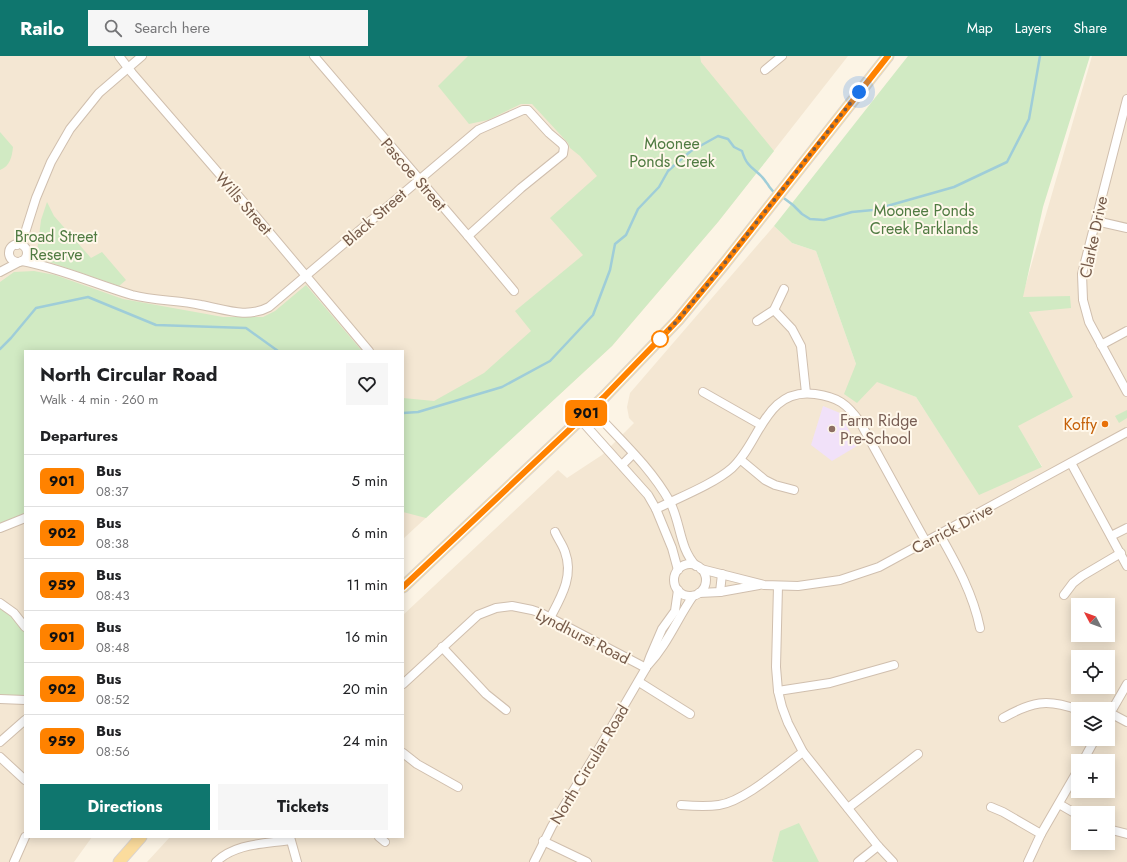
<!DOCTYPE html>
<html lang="en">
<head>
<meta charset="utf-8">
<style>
  :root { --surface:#fff; --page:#f6f6f6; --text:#202124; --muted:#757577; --line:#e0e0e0; --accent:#0f766e }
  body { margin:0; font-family:Jost,sans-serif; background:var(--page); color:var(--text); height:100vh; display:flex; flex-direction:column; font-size:15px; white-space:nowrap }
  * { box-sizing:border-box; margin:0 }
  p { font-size:13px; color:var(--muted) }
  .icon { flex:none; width:22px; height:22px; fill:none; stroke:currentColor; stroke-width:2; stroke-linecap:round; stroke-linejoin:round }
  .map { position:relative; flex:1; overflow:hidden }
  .panel { position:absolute; left:24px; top:294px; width:380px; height:488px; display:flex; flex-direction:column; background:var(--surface); border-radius:0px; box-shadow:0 2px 10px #0003 }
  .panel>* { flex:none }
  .badge { padding:0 8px; border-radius:6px; font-size:14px; line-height:26px }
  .needle { width:26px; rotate:311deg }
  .tools { position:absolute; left:1071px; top:542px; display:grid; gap:8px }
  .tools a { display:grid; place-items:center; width:44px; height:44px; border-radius:0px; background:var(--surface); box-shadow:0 2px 10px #0003; font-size:20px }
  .you { position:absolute; width:20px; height:20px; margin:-10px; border:3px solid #fff; border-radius:50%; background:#1a73e8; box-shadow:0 0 0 6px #1a73e833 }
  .map>.badge { position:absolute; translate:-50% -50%; box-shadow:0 0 0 2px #fff }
  h2 { padding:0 16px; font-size:15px; line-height:36px }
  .round { display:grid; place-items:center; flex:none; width:42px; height:42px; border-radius:0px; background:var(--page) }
  .headline { display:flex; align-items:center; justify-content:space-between; height:68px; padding:0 16px }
  h1 { font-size:19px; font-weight:700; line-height:30px }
  .action { display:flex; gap:8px; margin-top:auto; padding:8px 16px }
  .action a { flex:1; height:46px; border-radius:0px; background:var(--accent); color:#fff; font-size:16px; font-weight:700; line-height:46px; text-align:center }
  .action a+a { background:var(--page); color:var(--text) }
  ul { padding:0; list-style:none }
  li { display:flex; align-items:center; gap:12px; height:52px; padding:0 16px; border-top:1px solid var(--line) }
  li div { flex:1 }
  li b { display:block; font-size:15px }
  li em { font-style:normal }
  li .badge { min-width:44px; font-weight:700; text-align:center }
  header { display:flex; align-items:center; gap:24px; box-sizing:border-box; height:56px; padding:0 20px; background:var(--accent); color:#fff }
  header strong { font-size:19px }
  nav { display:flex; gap:22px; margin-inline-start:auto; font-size:14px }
  .search { width:280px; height:36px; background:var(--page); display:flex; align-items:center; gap:10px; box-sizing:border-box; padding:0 14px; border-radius:0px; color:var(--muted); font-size:15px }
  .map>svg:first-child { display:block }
  .residential { fill:#f4e7d3; fill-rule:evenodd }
  .education { fill:#f1e1f9 }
  .green { fill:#d1eac3 }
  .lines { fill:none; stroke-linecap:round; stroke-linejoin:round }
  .stream { stroke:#9fcdd8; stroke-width:2.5 }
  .minor-casing { stroke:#d0bfae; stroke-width:10 }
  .major-casing { stroke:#dbd4d0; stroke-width:13 }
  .minor { stroke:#fff; stroke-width:8 }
  .major { stroke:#fbdc9d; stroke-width:11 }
  .line-casing { stroke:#fff; stroke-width:9 }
  .line { stroke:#ff8200; stroke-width:6 }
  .walk { stroke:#765b4a; stroke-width:4; stroke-dasharray:0 7.2 }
  .stop-dot { fill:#fff; stroke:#ff8200; stroke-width:2 }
  .food-dot { fill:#e8710a; stroke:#fff8eb; stroke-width:1.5 }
  .education-dot { fill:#8d6e63; stroke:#fff8eb; stroke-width:1.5 }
  .labels { text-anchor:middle; stroke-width:4; stroke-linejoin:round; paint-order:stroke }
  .park-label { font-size:16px; fill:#507b42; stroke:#fff8eb }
  .street-label { font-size:16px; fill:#765b4a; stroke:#fff8eb }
  .education-label { font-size:16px; fill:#785e54; stroke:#fff8eb; text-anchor:start }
  .food-label { font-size:16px; fill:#c56008; stroke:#fff8eb; text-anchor:end }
</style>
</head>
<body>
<header>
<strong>Railo</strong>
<div class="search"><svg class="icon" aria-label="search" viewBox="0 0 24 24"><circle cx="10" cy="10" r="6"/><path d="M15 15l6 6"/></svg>Search here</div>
<nav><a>Map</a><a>Layers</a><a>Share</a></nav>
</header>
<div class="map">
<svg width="1127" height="806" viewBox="0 0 1127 806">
  <rect width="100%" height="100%" fill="#fcf4e5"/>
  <g class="residential">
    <polygon points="0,0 848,0 718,166 612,290 403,483 403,295 25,295 25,781 92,781 74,806 0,806"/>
    <path d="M1092,0H1127V806H147L170,781H403V559L558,414L567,422L602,399L634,367L629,362L627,351L630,337L774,170L792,187L816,195L856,308L876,325L916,341L979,438L1042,410L1017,370L1030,259L1022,241ZM1078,549H1108V579H1078ZM1078,601H1108V631H1078ZM1078,653H1108V683H1078ZM1078,705H1108V735H1078ZM1078,757H1108V787H1078Z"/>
  </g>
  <polygon class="education" points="823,350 840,357 857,390 832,405 811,389"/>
  <g class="green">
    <polygon points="468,0 700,0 701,6 774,95 718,166 612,290 426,462 403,456 403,342 434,345 484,317 531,275 515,255 583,199 550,162 597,120 580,100 570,92 568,87 532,48 521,48 488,64 469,68 438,30"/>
    <polygon points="908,0 1090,0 1043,151 1023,241 1070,240 1071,252 1029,256 1073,341 1018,370 1042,411 979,439 916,341 877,326 857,347 844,338 856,308 816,195 792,187 774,170"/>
    <path d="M0,76L13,91C12,101 10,110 0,114Z"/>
    <polygon points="47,146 54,160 91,202 102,196 126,224 119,230 38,202 35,199 37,196 41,164"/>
    <polygon points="34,215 55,219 123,243 223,261 263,261 275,255 306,229 362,295 25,295 25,458 0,467 0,226 14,216"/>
    <polygon points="1127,354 1127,362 1119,367 1115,360"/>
    <polygon points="0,551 16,563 25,575 25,641 0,640"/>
    <polygon points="799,767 819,806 774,806 772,805 780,775"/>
  </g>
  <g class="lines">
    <g class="stream">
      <polyline points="781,140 793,149 802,158 810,163 824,164 852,156 873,154 954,131 1007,106 1029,63 1040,0"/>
      <polyline points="0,293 11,282 36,252 88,241 156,269 246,272 278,295"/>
      <path d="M403,357L418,356L502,331L550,305L593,259L610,214L615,188L626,179L638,153L659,131L668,115L679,105L691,95L718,80L728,83L734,91L742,95C748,115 757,112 766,126C771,132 769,133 777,138"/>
    </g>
    <g class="minor-casing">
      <g id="minor">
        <polyline points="119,0 132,17 254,158 369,295"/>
        <polyline points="314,0 468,180 514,235"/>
        <polyline points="765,14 782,0"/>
        <polyline points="1127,43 1082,218 1083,244 1089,266 1127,336"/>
        <polyline points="1096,165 1127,172"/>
        <circle cx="18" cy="197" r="9"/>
        <polyline points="17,189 24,180 36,142 51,106 70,73 99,37 142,0"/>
        <path d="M22,205C60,212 95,228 132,239C155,245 178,244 201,249C224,253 247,263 269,251L478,74L523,54H528L549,77L562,88L564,91L563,98L521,132L468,180"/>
        <polyline points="0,216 19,206"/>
        <polyline points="774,254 792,273 801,290 806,337"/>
        <polyline points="757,265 774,254 784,233"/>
        <polyline points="1101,289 1127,275"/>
        <polyline points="703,336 761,369"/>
        <path d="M591,352C618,382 650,410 670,446C681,467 679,492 696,510"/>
        <polyline points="580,363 648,439 656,453 672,492 678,514"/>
        <polyline points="741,404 765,424 775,429 794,434"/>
        <polyline points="1071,407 1127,510"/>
        <polyline points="622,409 633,398"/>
        <path d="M656,453C678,442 714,428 732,412C760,387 765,331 815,338C838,341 847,348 860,366L926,486"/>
        <polyline points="0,472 25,462"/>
        <path d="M940,479C957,509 973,538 980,572"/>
        <polyline points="1111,480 1127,472"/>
        <circle cx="690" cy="524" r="16"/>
        <polyline points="701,513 764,529 798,530 840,524 879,511 1127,376"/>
        <polyline points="778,530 776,611 778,635 782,651 788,667 803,696 878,790 893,806"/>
        <polyline points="720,536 722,518"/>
        <polyline points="699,537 720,536 759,529"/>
        <polyline points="1064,539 1073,527 1082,520 1121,497"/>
        <polyline points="0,547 14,557 25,571"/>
        <path d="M550,562C561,541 574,520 565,496C563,489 558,483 555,476"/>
        <polyline points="442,591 486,638 506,654"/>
        <path d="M648,609C667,589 677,563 693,540"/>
        <polyline points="639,626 690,658"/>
        <polyline points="403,628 478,559 496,552 512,550 532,554 541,557 646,612"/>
        <polyline points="778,635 830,627 894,609"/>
        <polyline points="0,643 25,644"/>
        <polyline points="1110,657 1127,666"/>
        <polyline points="1108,661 1127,628"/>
        <path d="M1003,662C1031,646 1047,642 1078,654"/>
        <polyline points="0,686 25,664"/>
        <polyline points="403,697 417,708 458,731"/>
        <polyline points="0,701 25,724"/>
        <polyline points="1083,705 1095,683"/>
        <polyline points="1059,748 1078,759"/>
        <path d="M681,749C693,750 706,751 719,749C745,745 781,712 803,696"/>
        <polyline points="991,751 1003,756 1041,778"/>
        <polyline points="848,752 918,698"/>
        <polyline points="1108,773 1127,778"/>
        <polyline points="290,781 297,806"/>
        <polyline points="379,781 385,786"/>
        <polyline points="543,785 587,806"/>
        <polyline points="14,806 25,781"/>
        <path d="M216,806C235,787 265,788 290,784"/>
        <polyline points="534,806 552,770 601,689 646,612 650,601 662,573 675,555 678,534"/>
        <polyline points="858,806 878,790"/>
        <polyline points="1028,806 1041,778 1078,714"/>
      </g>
    </g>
    <g class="major-casing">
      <g id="major">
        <polyline points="403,531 604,341 678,264 725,207 888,0"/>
        <polyline points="119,806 141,781"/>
      </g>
    </g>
    <use href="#minor" class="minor"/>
    <use href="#major" class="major"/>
  </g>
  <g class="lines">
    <g class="line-casing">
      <polyline id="line" points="403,531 604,341 678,264 725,207 888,0"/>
    </g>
    <use href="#line" class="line"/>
    <polyline class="walk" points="660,283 678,264 716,218 859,36"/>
  </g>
  <circle class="stop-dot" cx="660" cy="283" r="8"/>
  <circle class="food-dot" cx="1105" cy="368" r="4"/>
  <circle class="education-dot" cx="832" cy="373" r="4"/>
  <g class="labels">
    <g class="park-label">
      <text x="672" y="93">Moonee<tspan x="672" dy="18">Ponds Creek</tspan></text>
      <text x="924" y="160">Moonee Ponds<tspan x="924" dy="18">Creek Parklands</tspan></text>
      <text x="56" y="186">Broad Street<tspan x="56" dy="18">Reserve</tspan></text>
    </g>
    <g class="street-label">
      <text transform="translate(414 118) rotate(49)" y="6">Pascoe Street</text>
      <text transform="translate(244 147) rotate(49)" y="6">Wills Street</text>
      <text transform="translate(374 161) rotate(-41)" y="6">Black Street</text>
      <text transform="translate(1093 181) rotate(-78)" y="6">Clarke Drive</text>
      <text transform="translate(952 472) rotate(-28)" y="6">Carrick Drive</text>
      <text transform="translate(583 580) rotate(27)" y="6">Lyndhurst Road</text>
      <text transform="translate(589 708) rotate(-59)" y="6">North Circular Road</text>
    </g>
    <g class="education-label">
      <text x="840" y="370">Farm Ridge<tspan x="840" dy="18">Pre-School</tspan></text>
    </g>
    <g class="food-label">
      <text x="1097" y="374">Koffy</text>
    </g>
  </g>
</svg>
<div class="tools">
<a><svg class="needle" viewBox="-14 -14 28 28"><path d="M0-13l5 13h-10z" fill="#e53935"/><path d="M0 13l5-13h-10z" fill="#757577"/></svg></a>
<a><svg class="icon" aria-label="locate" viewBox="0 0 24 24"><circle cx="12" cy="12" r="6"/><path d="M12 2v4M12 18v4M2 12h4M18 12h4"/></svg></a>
<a><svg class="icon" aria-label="layers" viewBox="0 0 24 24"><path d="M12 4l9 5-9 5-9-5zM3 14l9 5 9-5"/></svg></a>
<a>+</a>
<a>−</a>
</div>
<div class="you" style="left:859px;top:36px"></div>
<b class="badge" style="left:586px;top:357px;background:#ff8200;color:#111">901</b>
<section class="panel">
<div class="headline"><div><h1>North Circular Road</h1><p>Walk · 4 min · 260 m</p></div><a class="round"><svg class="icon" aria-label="heart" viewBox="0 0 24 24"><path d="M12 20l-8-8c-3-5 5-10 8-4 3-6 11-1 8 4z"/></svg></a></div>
<h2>Departures</h2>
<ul>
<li><span class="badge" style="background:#ff8200;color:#111">901</span><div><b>Bus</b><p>08:37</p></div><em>5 min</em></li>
<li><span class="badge" style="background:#ff8200;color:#111">902</span><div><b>Bus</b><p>08:38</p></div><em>6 min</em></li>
<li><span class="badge" style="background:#ff8200;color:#111">959</span><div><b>Bus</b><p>08:43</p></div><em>11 min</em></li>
<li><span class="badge" style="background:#ff8200;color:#111">901</span><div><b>Bus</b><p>08:48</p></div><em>16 min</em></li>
<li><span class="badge" style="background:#ff8200;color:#111">902</span><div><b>Bus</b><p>08:52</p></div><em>20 min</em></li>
<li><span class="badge" style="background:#ff8200;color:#111">959</span><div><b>Bus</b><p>08:56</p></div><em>24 min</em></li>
</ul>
<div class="action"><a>Directions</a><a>Tickets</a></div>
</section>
</div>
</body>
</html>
